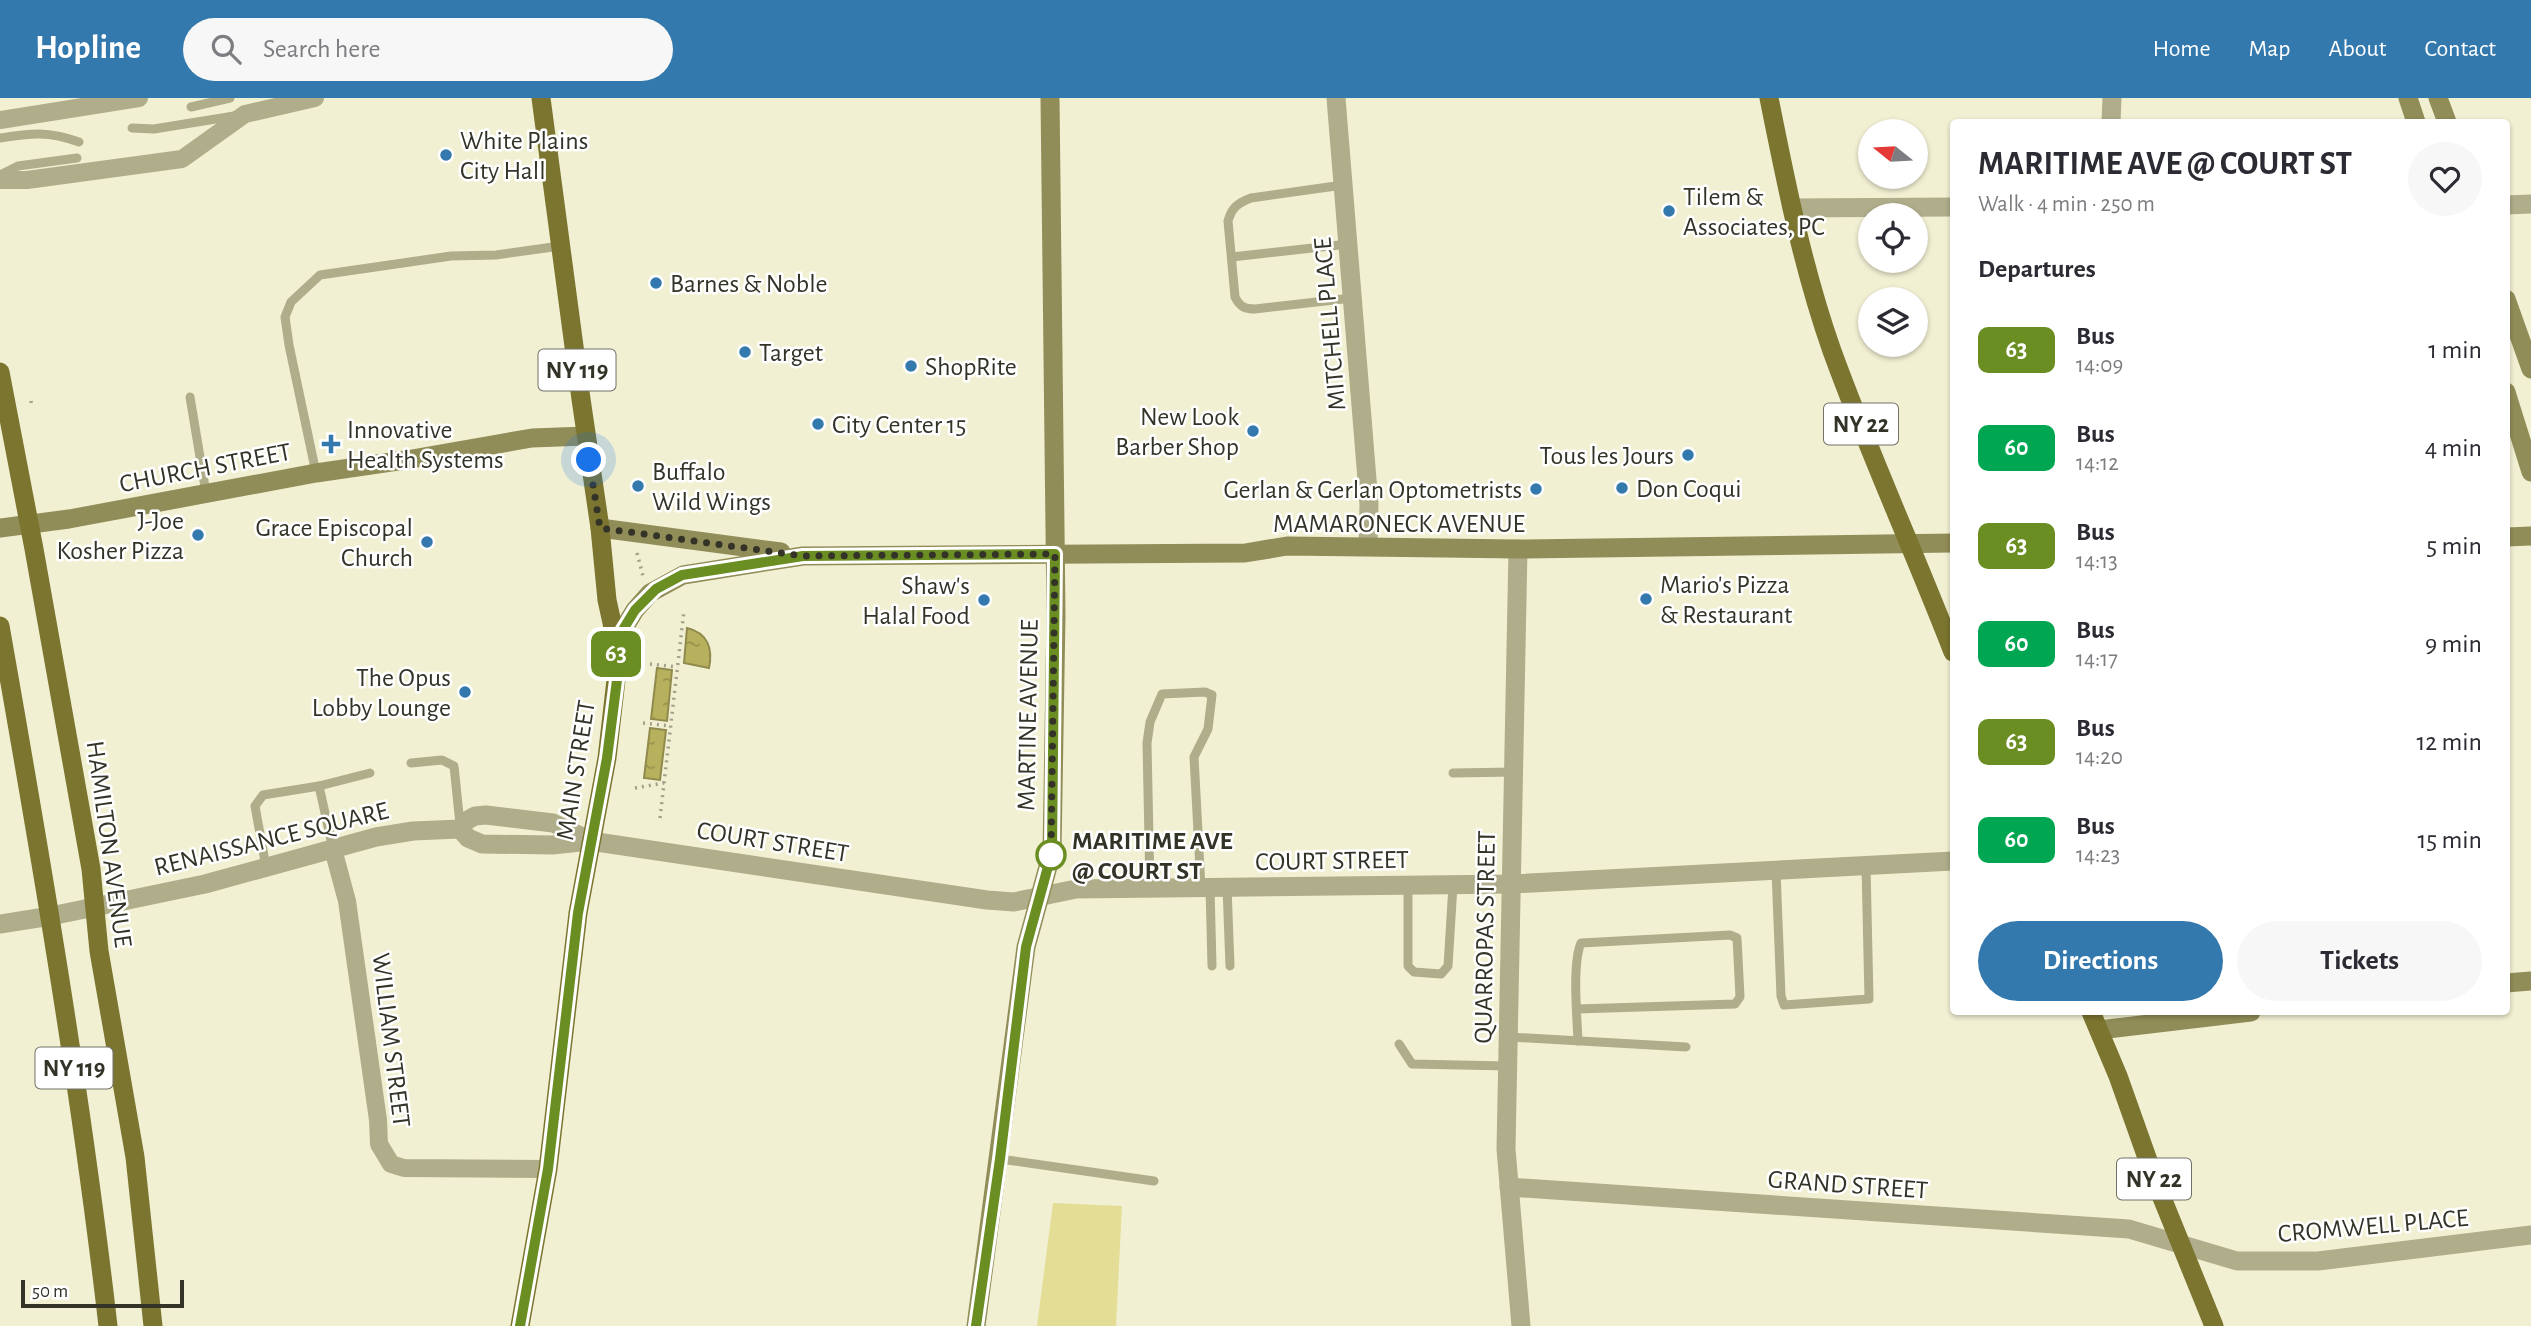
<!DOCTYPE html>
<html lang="en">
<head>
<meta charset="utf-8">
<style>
  :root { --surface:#fff; --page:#f7f7f7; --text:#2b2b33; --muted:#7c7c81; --accent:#3479ae }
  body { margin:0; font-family:"Alegreya Sans",sans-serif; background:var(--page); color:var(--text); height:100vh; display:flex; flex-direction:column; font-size:26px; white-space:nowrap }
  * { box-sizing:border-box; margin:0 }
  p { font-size:23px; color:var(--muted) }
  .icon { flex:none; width:38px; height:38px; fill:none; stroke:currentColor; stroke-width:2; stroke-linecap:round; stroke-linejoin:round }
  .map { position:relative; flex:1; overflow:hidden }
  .details { position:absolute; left:1950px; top:21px; width:560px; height:896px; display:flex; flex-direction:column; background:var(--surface); border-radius:7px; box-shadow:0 2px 5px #0004 }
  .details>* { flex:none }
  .badge { padding:0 14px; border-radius:10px; font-size:24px; line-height:46px }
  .needle { width:46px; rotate:288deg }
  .tools { position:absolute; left:1858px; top:21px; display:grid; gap:14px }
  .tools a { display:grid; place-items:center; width:70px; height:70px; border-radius:50%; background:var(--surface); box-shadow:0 2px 5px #0004; font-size:35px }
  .scale { position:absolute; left:21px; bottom:18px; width:163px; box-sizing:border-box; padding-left:7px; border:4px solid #343328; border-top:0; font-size:19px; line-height:24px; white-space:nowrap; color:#343328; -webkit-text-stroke:5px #fff; paint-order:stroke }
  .you { position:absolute; width:35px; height:35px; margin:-18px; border:5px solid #fff; border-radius:50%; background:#1a73e8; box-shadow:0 0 0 10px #1a73e833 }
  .map>.badge { position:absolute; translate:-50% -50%; box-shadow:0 0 0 4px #fff }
  h2 { padding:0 28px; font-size:26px; line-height:63px }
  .round { display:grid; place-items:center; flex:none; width:74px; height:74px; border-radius:37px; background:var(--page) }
  .summary { display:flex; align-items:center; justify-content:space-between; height:119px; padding:0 28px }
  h1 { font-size:33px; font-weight:700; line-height:52px }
  .action { display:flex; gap:14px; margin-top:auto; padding:14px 28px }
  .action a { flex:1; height:80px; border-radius:42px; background:var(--accent); color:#fff; font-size:28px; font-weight:700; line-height:80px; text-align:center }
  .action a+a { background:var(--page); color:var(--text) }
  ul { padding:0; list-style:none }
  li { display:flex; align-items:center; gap:21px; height:98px; padding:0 28px }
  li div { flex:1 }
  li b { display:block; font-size:26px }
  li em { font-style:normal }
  li .badge { min-width:77px; font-weight:700; text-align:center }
  header { display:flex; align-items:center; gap:42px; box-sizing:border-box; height:98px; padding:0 35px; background:var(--accent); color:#fff }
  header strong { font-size:33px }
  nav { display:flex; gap:38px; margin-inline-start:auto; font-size:24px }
  .search { width:490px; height:63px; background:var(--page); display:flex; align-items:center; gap:18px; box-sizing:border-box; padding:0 24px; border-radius:38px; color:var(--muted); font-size:26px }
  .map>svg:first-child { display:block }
  .green { fill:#e3dd96 }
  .water { fill:url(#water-ripples); stroke:#908a4c; stroke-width:2 }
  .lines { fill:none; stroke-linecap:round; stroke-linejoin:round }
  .path { stroke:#a2a08b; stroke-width:3.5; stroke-dasharray:2 5; stroke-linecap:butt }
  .service { stroke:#afad8a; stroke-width:9 }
  .minor { stroke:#afad8a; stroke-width:18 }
  .tertiary { stroke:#afad8a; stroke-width:19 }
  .secondary { stroke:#918d58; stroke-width:19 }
  .primary { stroke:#7b7530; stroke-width:19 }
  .line-casing { stroke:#fff; stroke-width:16 }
  .line { stroke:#6b8e23; stroke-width:10 }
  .walk { stroke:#343328; stroke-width:7; stroke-dasharray:0 12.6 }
  .poi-dot { fill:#3479ae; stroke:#fff; stroke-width:2.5 }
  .stop-dot { fill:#fff; stroke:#6b8e23; stroke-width:3.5 }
  .labels { text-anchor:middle; stroke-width:5; stroke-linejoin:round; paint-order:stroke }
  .shield { fill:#fff; stroke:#717068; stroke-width:2 }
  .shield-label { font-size:24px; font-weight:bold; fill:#343328 }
  .poi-label { font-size:26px; fill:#343328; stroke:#fff; text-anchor:start }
  .street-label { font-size:26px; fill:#343328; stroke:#fff }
  .stop-label { font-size:26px; font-weight:bold; fill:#343328; stroke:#fff; text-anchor:start }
</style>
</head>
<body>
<header>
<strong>Hopline</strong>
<div class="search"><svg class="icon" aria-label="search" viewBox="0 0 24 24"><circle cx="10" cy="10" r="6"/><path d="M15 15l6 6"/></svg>Search here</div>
<nav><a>Home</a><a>Map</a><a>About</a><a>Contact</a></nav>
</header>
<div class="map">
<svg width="2531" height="1228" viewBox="0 0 2531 1228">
  <defs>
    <pattern id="water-ripples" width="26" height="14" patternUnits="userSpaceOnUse" patternTransform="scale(1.75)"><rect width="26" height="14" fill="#b7b05c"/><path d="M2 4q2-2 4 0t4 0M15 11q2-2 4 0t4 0" fill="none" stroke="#96904c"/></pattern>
  </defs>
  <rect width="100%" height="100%" fill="#f2f0d3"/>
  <polygon class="green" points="1053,1105 1122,1108 1116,1228 1037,1228"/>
  <g class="water">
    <path d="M687,530C708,535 713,551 709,570L684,565Z"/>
    <polygon points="657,570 672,572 667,623 651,621"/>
    <polygon points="650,630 666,632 660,682 644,680"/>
  </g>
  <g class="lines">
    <g class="path">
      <polyline points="31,303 32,308"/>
      <polyline points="637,455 643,478"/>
      <polyline points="650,566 678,569"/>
      <polyline points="643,625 671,628"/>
      <polyline points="635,690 664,685"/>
      <polyline points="660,720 684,513"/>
    </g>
    <g class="service">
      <polyline points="191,9 230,0"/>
      <polyline points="132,30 154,31 234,18"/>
      <path d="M0,40C32,35 48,33 79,44"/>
      <polyline points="0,77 18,68 77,60"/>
      <path d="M1343,87L1251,100C1238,105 1232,109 1228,123L1235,199C1240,209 1245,211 1255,211L1352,200"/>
      <polyline points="1232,159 1348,146"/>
      <polyline points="190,299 206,395"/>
      <polyline points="316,375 289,247 285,219 291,204 320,177 451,158 496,157 560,148"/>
      <polyline points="411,665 442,662 454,668 460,726"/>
      <polyline points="1453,675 1514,674"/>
      <polyline points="319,688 370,675"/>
      <polyline points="266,769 255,708 263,697 319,688 333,751"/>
      <polyline points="1776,773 1781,898 1784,907 1869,901 1866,768"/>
      <polyline points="1408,787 1408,868 1414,874 1441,876 1448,868 1453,787"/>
      <polyline points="1210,789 1212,868"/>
      <polyline points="1227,789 1230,868"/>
      <polyline points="1150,790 1147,645 1150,624 1162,596 1205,594 1212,597 1208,631 1194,659 1201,790"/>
      <path d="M1577,911L1735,906L1740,899L1737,840L1730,837L1581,845C1572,866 1577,918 1578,943"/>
      <polyline points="1509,939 1686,949"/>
      <polyline points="1399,946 1412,966 1507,968"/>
      <polyline points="1000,1061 1154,1083"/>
    </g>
    <g class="minor">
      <polyline points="0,22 139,0"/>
      <polyline points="0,82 27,82 182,61 245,16 315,0"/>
      <polyline points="333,751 347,803 378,1022 379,1046 391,1066 404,1070 548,1071"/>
    </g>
    <g class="tertiary">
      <polyline points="1336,0 1369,406 1368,448"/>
      <polyline points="2111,24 2112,0"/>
      <polyline points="2506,107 2531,106"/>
      <polyline points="1792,110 1953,109"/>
      <polyline points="1518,451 1506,1051 1521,1228"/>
      <polyline points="460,731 468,740 482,746 552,747 590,743 987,802 1014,804 1076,791 1512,786 1953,763"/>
      <polyline points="0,826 51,818 205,786 376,739 413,733 460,731 466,723 475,718 486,717 553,725 589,742"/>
      <polyline points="1509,1089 2129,1131 2237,1163 2318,1163 2531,1137"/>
    </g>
    <g class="secondary">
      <polyline points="2408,0 2416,24"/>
      <polyline points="2438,0 2447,24"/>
      <polyline points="2506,201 2531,271"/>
      <polyline points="2506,294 2531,374"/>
      <polyline points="0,430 69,421 316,375 412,361 532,340 586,338"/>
      <polyline points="600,430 781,454"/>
      <polyline points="2506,439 2531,438"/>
      <polyline points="616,543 635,512 650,495 683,477 803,458 1245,455 1287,448 1518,451 1953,445"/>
      <polyline points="2506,885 2531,883"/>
      <polyline points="2099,932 2251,914"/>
      <polyline points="976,1228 1026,849 1052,754 1056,517 1050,0"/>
    </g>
    <g class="primary">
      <path d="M1769,0C1786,85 1803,171 1832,253C1869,355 1914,453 1953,554"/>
      <polyline points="0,274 34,451 91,771 99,853 135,1059 153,1228"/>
      <path d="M0,528C41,761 81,993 108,1228"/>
      <polyline points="2091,914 2118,978 2156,1085 2214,1228"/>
      <polyline points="520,1228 548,1071 578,815 607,660 616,582 616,543 607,502 600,430 581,301 541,0"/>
    </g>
  </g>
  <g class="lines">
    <g class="line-casing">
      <polyline id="line" points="520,1228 548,1071 578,815 607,660 617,582 616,543 635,512 656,491 682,477 803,458 1055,456 1052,754 1026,849 1000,1061 976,1228"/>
    </g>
    <use href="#line" class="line"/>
    <polyline class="walk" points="589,362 600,430 803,458 1055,456 1051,757"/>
  </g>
  <g class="poi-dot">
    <circle cx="446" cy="57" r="7"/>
    <circle cx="1669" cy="113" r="7"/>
    <circle cx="656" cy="185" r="7"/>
    <circle cx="745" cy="254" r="7"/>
    <circle cx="911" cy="268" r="7"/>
    <circle cx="818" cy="326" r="7"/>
    <circle cx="1253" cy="333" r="7"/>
    <path d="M327.5 335.5h7v7h7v7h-7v7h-7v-7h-7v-7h7z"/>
    <circle cx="1688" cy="357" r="7"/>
    <circle cx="638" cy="388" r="7"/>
    <circle cx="1622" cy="390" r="7"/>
    <circle cx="1536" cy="391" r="7"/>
    <circle cx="198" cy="437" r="7"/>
    <circle cx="427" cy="444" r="7"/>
    <circle cx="1646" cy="501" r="7"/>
    <circle cx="984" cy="502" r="7"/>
    <circle cx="465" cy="594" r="7"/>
  </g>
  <circle class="stop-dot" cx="1051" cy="757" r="14"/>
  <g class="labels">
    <g class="shield">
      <rect x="538.5" y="251.5" width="77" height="41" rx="5"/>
      <rect x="1824" y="305.5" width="74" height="41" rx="5"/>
      <rect x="35.5" y="949.5" width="77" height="41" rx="5"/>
      <rect x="2117" y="1060.5" width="74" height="41" rx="5"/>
    </g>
    <g class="shield-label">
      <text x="577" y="280">NY 119</text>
      <text x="1861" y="334">NY 22</text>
      <text x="74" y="978">NY 119</text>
      <text x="2154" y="1089">NY 22</text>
    </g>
    <g class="poi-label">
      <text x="460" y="51">White Plains<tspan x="460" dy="30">City Hall</tspan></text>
      <text x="1683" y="107">Tilem &amp;<tspan x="1683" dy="30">Associates, PC</tspan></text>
      <text x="670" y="194">Barnes &amp; Noble</text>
      <text x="759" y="263">Target</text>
      <text x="925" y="277">ShopRite</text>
      <text x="1239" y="327" text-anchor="end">New Look<tspan x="1239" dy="30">Barber Shop</tspan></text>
      <text x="832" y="335">City Center 15</text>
      <text x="347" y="340">Innovative<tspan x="347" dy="30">Health Systems</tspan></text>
      <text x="1674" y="366" text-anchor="end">Tous les Jours</text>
      <text x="652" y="382">Buffalo<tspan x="652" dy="30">Wild Wings</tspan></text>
      <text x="1636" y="399">Don Coqui</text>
      <text x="1522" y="400" text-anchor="end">Gerlan &amp; Gerlan Optometrists</text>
      <text x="184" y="431" text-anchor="end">J-Joe<tspan x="184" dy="30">Kosher Pizza</tspan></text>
      <text x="413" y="438" text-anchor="end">Grace Episcopal<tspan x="413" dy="30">Church</tspan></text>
      <text x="1660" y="495">Mario's Pizza<tspan x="1660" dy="30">&amp; Restaurant</tspan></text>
      <text x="970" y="496" text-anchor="end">Shaw's<tspan x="970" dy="30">Halal Food</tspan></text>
      <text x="451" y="588" text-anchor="end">The Opus<tspan x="451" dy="30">Lobby Lounge</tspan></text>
    </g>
    <g class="street-label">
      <text transform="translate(1329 226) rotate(-95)" y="9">MITCHELL PLACE</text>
      <text transform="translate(205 369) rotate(-11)" y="9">CHURCH STREET</text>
      <text x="1399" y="434">MAMARONECK AVENUE</text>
      <text transform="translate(1027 617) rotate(-89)" y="9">MARTINE AVENUE</text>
      <text transform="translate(575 672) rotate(-81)" y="9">MAIN STREET</text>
      <text transform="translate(271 740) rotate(-14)" y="9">RENAISSANCE SQUARE</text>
      <text transform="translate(773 743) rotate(9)" y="9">COURT STREET</text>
      <text transform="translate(110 746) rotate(82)" y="9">HAMILTON AVENUE</text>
      <text transform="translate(1332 762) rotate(-1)" y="9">COURT STREET</text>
      <text transform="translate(1484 839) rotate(-89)" y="9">QUARROPAS STREET</text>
      <text transform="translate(392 942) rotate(83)" y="9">WILLIAM STREET</text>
      <text transform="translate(1848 1086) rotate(4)" y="9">GRAND STREET</text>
      <text transform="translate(2373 1127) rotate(-5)" y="9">CROMWELL PLACE</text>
    </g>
    <g class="stop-label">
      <text x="1072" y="751">MARITIME AVE<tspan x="1072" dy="30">@ COURT ST</tspan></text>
    </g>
  </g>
</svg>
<div class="tools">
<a><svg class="needle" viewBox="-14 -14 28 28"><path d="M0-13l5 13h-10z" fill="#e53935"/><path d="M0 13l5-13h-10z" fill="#7c7c81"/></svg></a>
<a><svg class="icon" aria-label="locate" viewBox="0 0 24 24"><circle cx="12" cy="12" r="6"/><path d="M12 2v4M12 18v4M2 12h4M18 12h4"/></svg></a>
<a><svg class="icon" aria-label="layers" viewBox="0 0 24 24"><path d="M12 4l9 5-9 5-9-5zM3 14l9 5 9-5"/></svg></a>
</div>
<div class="scale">50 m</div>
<div class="you" style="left:589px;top:362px"></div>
<b class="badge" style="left:616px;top:556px;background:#6b8e23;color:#fff">63</b>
<section class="details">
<div class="summary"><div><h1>MARITIME AVE @ COURT ST</h1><p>Walk · 4 min · 250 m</p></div><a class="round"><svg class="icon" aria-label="heart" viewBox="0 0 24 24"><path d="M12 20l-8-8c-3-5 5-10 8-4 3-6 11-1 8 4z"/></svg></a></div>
<h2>Departures</h2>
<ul>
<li><span class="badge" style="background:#6b8e23;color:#fff">63</span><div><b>Bus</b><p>14:09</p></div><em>1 min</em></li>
<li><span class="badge" style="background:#00a651;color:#fff">60</span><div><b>Bus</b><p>14:12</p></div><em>4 min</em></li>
<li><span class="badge" style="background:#6b8e23;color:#fff">63</span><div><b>Bus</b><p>14:13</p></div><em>5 min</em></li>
<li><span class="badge" style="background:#00a651;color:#fff">60</span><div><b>Bus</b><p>14:17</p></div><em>9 min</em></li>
<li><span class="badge" style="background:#6b8e23;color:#fff">63</span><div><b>Bus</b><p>14:20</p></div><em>12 min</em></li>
<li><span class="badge" style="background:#00a651;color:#fff">60</span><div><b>Bus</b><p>14:23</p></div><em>15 min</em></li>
</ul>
<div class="action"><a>Directions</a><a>Tickets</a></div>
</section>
</div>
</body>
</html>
